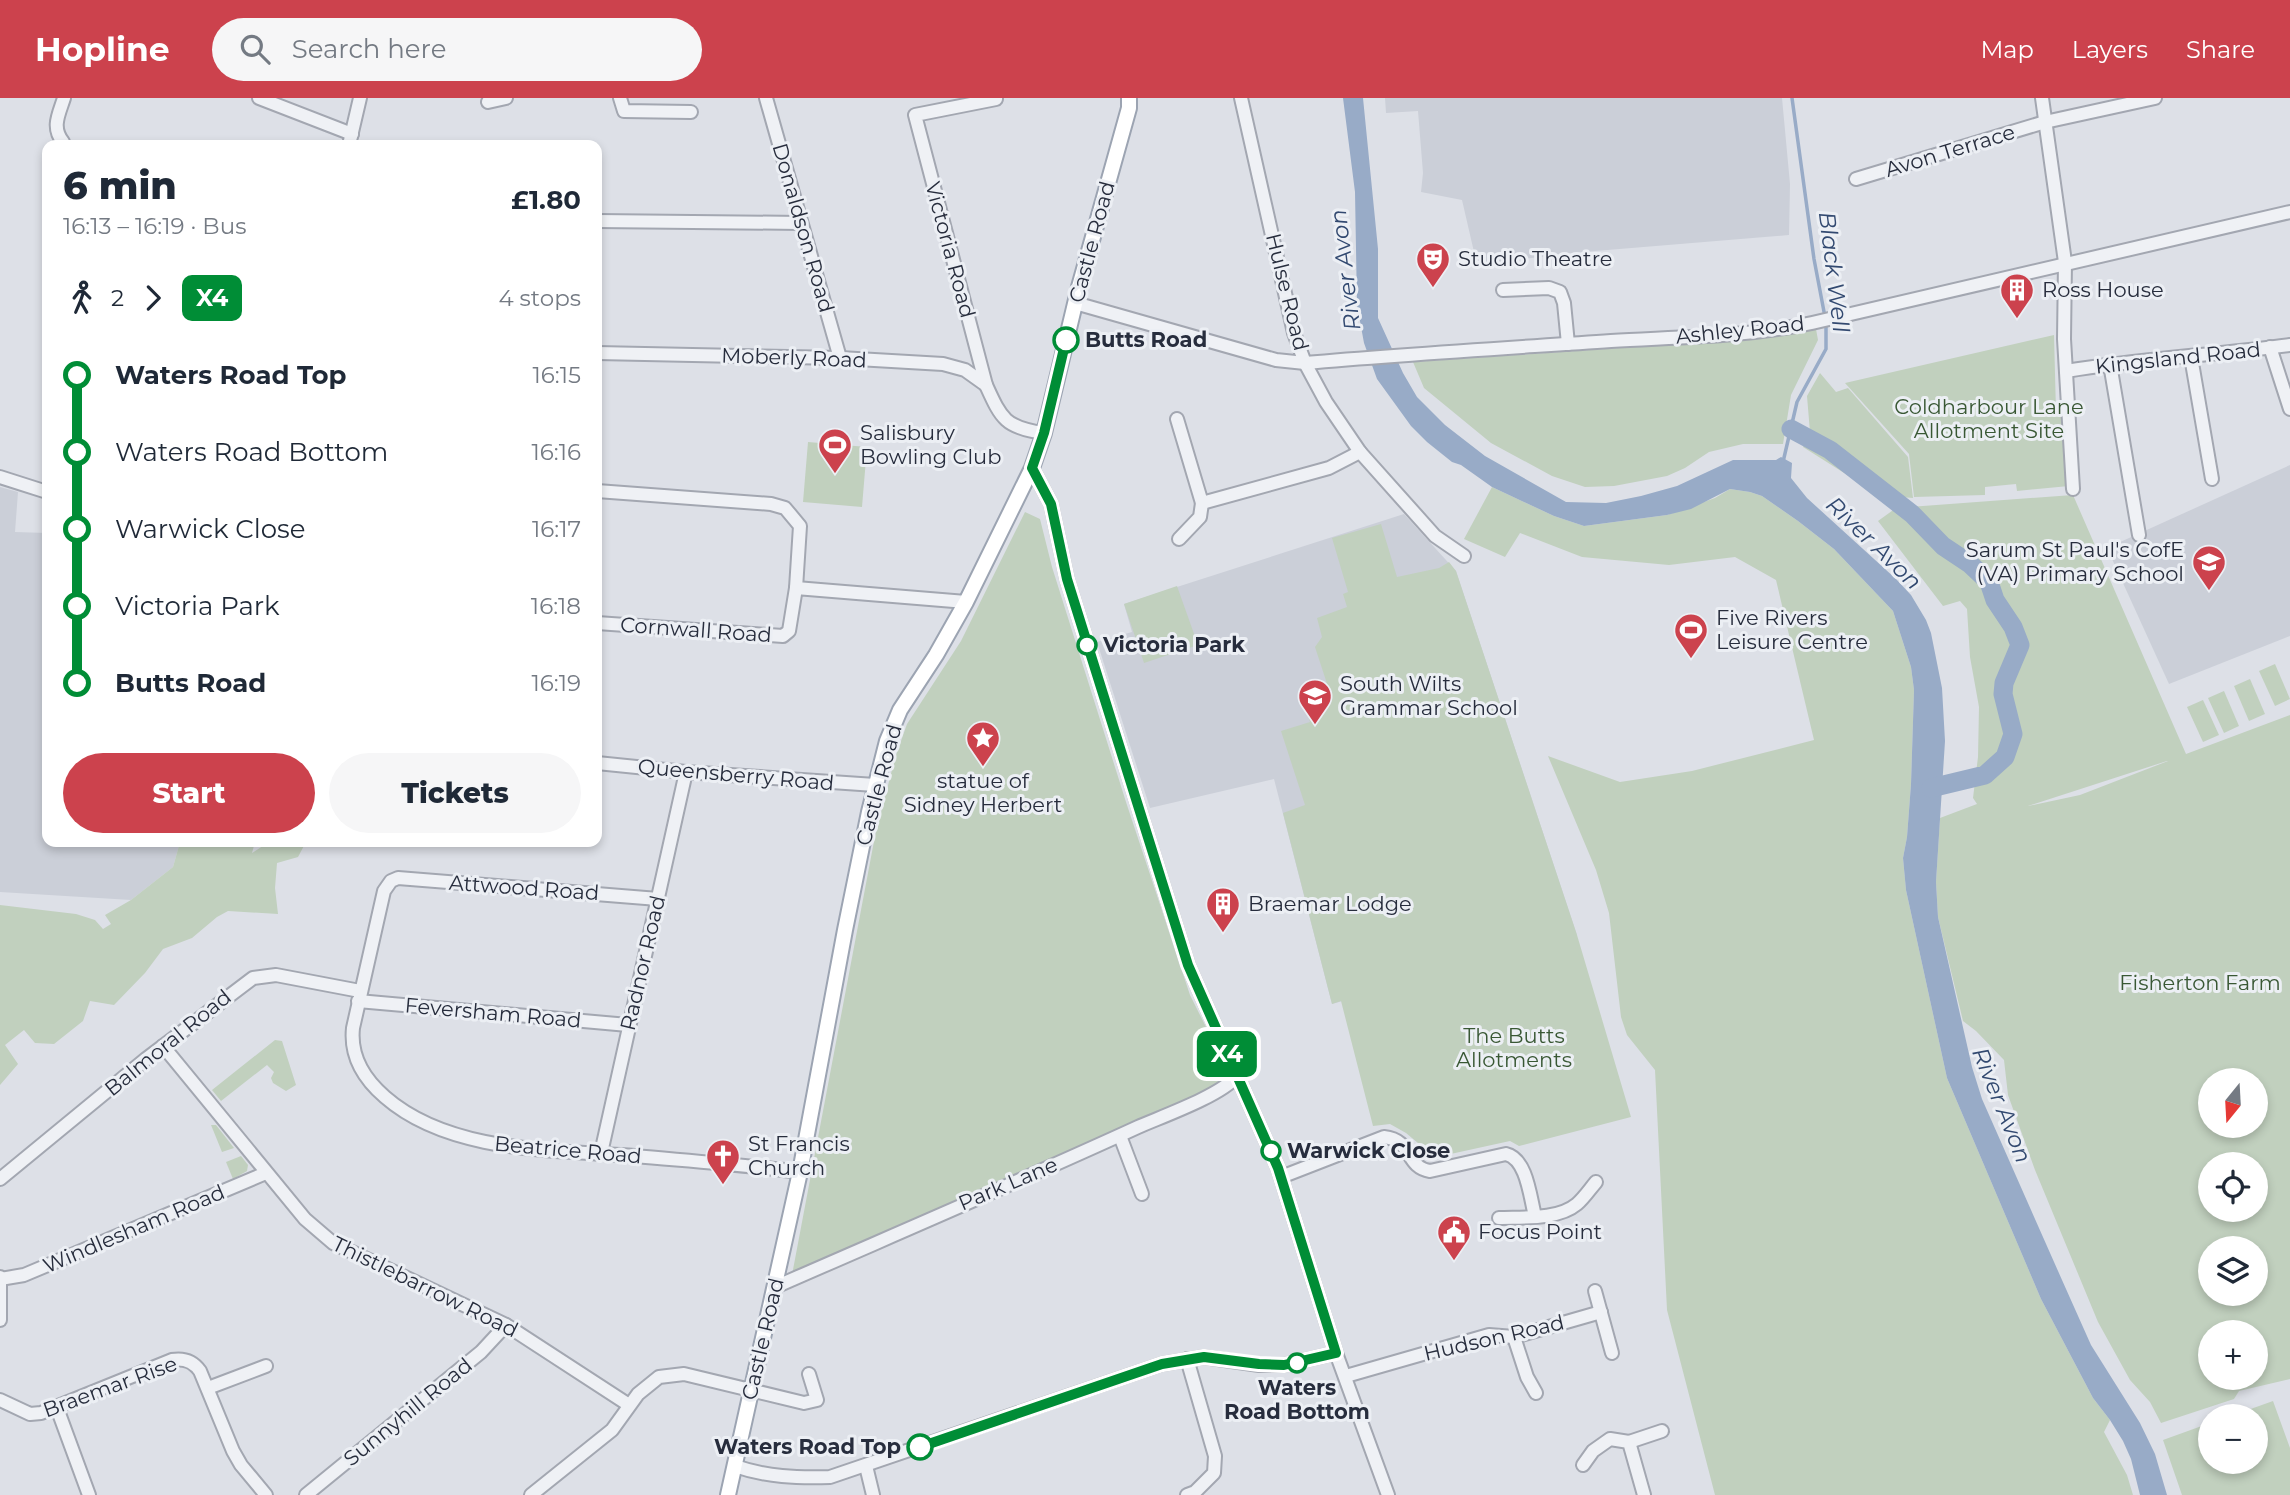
<!DOCTYPE html>
<html lang="en">
<head>
<meta charset="utf-8">
<style>
  :root { --surface:#fff; --page:#f6f6f7; --text:#1f2937; --muted:#747a83; --accent:#cc424d }
  body { margin:0; font-family:Montserrat,sans-serif; background:var(--page); color:var(--text); height:100vh; display:flex; flex-direction:column; font-size:26px; white-space:nowrap }
  * { box-sizing:border-box; margin:0 }
  p { font-size:23px; color:var(--muted) }
  .icon { flex:none; width:38px; height:38px; fill:none; stroke:currentColor; stroke-width:2; stroke-linecap:round; stroke-linejoin:round }
  .map { position:relative; flex:1; overflow:hidden }
  .drawer { position:absolute; left:42px; top:42px; width:560px; height:707px; display:flex; flex-direction:column; background:var(--surface); border-radius:14px; box-shadow:0 4px 10px #0003 }
  .drawer>* { flex:none }
  .badge { padding:0 14px; border-radius:10px; font-size:24px; line-height:46px }
  .needle { width:46px; rotate:198deg }
  .buttons { position:absolute; left:2198px; top:970px; display:grid; gap:14px }
  .buttons a { display:grid; place-items:center; width:70px; height:70px; border-radius:50%; background:var(--surface); box-shadow:0 4px 10px #0003; font-size:35px }
  .map>.badge { position:absolute; translate:-50% -50%; box-shadow:0 0 0 4px #fff }
  .legs { display:flex; align-items:center; gap:10px; height:77px; padding:0 21px; font-size:23px }
  .legs p { margin-inline-start:auto }
  .headline { display:flex; align-items:center; justify-content:space-between; height:119px; padding:0 21px }
  h1 { font-size:38px; font-weight:800; line-height:52px }
  .button { display:flex; gap:14px; margin-top:auto; padding:14px 21px }
  .button a { flex:1; height:80px; border-radius:42px; background:var(--accent); color:#fff; font-size:28px; font-weight:800; line-height:80px; text-align:center }
  .button a+a { background:var(--page); color:var(--text) }
  ul { padding:0 21px; list-style:none }
  li { display:flex; align-items:center; gap:24px; height:77px; font-size:26px }
  li i { display:grid; place-items:center; width:10px; height:100%; margin:0 9px; background:currentColor }
  li i::after { content:''; width:18px; height:18px; margin:-9px; border:5px solid; border-radius:50%; background:var(--surface) }
  li p { margin-inline-start:auto }
  li:first-child i { background:linear-gradient(#0000 50%,currentColor 0) }
  li:last-child i { background:linear-gradient(currentColor 50%,#0000 0) }
  header { display:flex; align-items:center; gap:42px; box-sizing:border-box; height:98px; padding:0 35px; background:var(--accent); color:#fff }
  header strong { font-size:33px }
  nav { display:flex; gap:38px; margin-inline-start:auto; font-size:24px }
  .search { width:490px; height:63px; background:var(--page); display:flex; align-items:center; gap:18px; box-sizing:border-box; padding:0 24px; border-radius:38px; color:var(--muted); font-size:26px }
  .map>svg:first-child { display:block }
  .built { fill:#cbcfd8 }
  .green { fill:#c1d0be; fill-rule:evenodd }
  .water { fill:#98abc7 }
  .lines { fill:none; stroke-linecap:round; stroke-linejoin:round }
  .stream { stroke:#98abc7; stroke-width:3.5 }
  .river { stroke:#98abc7; stroke-width:19 }
  .minor-casing { stroke:#a3a7b1; stroke-width:16 }
  .major-casing { stroke:#9ca4b2; stroke-width:18 }
  .minor { stroke:#eff1f5; stroke-width:12 }
  .major { stroke:#fff; stroke-width:14 }
  .line-1-casing { stroke:#fff; stroke-width:16 }
  .line-1 { stroke:#008d36; stroke-width:10 }
  .stop-1-dot { fill:#fff; stroke:#008d36; stroke-width:3.5 }
  .labels { text-anchor:middle; stroke-width:6; stroke-linejoin:round; paint-order:stroke }
  .street-label { font-size:21px; fill:#272d3d; stroke:#eceff4 }
  .poi-label { font-size:21px; fill:#272d3d; stroke:#eceff4; text-anchor:start }
  .stop-label { font-size:21px; font-weight:bold; fill:#272d3d; stroke:#eceff4; text-anchor:start }
  .park-label { font-size:21px; fill:#395834; stroke:#eceff4 }
  .water-label { font-size:23px; font-style:italic; fill:#324970; stroke:#eceff4 }
</style>
</head>
<body>
<header>
<strong>Hopline</strong>
<div class="search"><svg class="icon" aria-label="search" viewBox="0 0 24 24"><circle cx="10" cy="10" r="6"/><path d="M15 15l6 6"/></svg>Search here</div>
<nav><a>Map</a><a>Layers</a><a>Share</a></nav>
</header>
<div class="map">
<svg width="2290" height="1397" viewBox="0 0 2290 1397">
  <rect width="100%" height="100%" fill="#dde0e7"/>
  <g class="built">
    <polygon points="1385,0 1782,0 1790,86 1789,137 1571,155 1477,167 1462,102 1421,94 1423,75 1418,13 1386,15"/>
    <polygon points="2290,367 2290,538 2169,586 2107,450"/>
    <polygon points="0,389 18,394 15,434 47,435 47,744 180,744 173,769 131,802 0,794"/>
    <polygon points="1404,416 1456,473 1577,837 1332,906 1274,681 1150,710 1097,544 1132,534 1124,506"/>
  </g>
  <g class="green">
    <polygon points="1816,231 1818,242 1791,297 1783,346 1743,346 1709,354 1685,370 1667,378 1614,388 1585,389 1552,378 1491,345 1424,290 1413,264 1765,240"/>
    <polygon points="2054,237 2056,314 2065,313 2069,388 2017,393 2016,386 1985,389 1985,397 1914,399 1909,356 1845,285"/>
    <polygon points="1820,275 1836,294 1848,290 1908,359 1913,400 1888,398 1871,392 1803,349 1810,334 1807,298"/>
    <polygon points="808,344 867,349 862,409 803,404"/>
    <polygon points="1492,389 1554,418 1584,428 1667,417 1715,400 1730,391 1750,394 1762,398 1798,423 1834,451 1893,513 1911,569 1914,592 1911,686 1907,739 1903,760 1906,792 1947,980 2041,1201 2093,1300 2110,1322 2104,1334 2127,1377 2133,1397 1715,1397 1667,1212 1655,972 1627,937 1621,919 1609,815 1596,772 1548,658 1620,684 1692,673 1814,642 1776,482 1735,459 1669,467 1582,459 1520,435 1505,459 1464,441"/>
    <path d="M2073,397L2186,656L2290,617V1281L2239,1293L2234,1301L2161,1325L2150,1304L2130,1282L2098,1224L2035,1072L2008,997L2004,962L1976,933L1963,923L1938,819L1936,784L1940,720L1977,706L1973,700L1978,659L1979,609L1970,559L1967,511L1960,503L1943,508L1878,423L1896,410ZM2168,663L2080,697L2028,708L2167,663ZM2210,982H2256V1027H2210ZM2210,1066H2256V1111H2210ZM2210,1150H2256V1195H2210ZM2210,1234H2256V1279H2210Z"/>
    <polygon points="1025,414 1040,421 1052,469 1126,704 1190,897 1224,965 1217,988 792,1177 875,738 895,660 907,626 961,543"/>
    <polygon points="1381,426 1397,479 1439,470 1449,464 1456,473 1577,837 1631,1019 1519,1048 1510,1043 1446,1057 1430,1055 1406,1035 1390,1026 1373,1028 1341,903 1332,906 1283,715 1305,707 1281,633 1310,624 1306,610 1332,601 1315,549 1322,539 1317,520 1347,509 1343,496 1348,494 1332,440"/>
    <polygon points="1177,488 1198,547 1144,565 1124,506"/>
    <polygon points="2275,566 2290,601 2275,608 2259,573"/>
    <polygon points="2250,581 2265,616 2249,623 2234,588"/>
    <polygon points="2224,593 2239,628 2224,635 2208,600"/>
    <polygon points="2203,602 2219,637 2203,644 2187,609"/>
    <polygon points="180,744 255,744 252,755 269,744 306,744 298,759 277,765 275,790 278,816 228,813 217,819 192,840 163,851 145,875 114,907 90,903 83,923 54,946 35,945 24,932 5,947 18,966 0,987 0,807 76,816 95,822 103,831 111,826 105,817 131,802 173,769"/>
    <polygon points="275,942 282,943 296,987 286,993 273,985 271,980 274,974 267,967 221,1003 212,992"/>
    <polygon points="211,1027 216,1027 234,1050 222,1054"/>
    <polygon points="241,1058 248,1067 247,1073 233,1081 226,1064"/>
    <polygon points="2273,1303 2290,1350 2290,1397 2182,1397 2163,1342 2210,1325 2210,1363 2256,1363 2256,1318 2231,1318"/>
  </g>
  <polygon class="water" points="1343,0 1363,0 1378,151 1378,220 1403,275 1417,299 1445,327 1485,358 1566,404 1606,405 1641,398 1677,388 1733,362 1776,362 1781,359 1792,365 1791,380 1807,400 1896,481 1911,497 1926,522 1931,535 1942,590 1945,643 1936,784 1938,819 1972,969 1982,1001 2062,1182 2091,1247 2140,1325 2155,1356 2167,1397 2140,1397 2131,1361 2123,1343 2110,1322 2093,1300 2041,1201 1947,980 1906,792 1903,760 1907,739 1911,686 1914,592 1911,569 1893,513 1834,451 1798,423 1762,398 1750,394 1730,391 1691,411 1667,417 1584,428 1554,418 1492,389 1461,367 1452,364 1427,344 1411,328 1377,281 1364,245 1357,207 1355,94"/>
  <g class="lines">
    <g class="stream">
      <polyline points="1792,0 1814,161 1825,219"/>
      <polyline points="1783,364 1797,304 1826,251 1826,226"/>
    </g>
    <polyline class="river" points="1791,331 1830,352 1912,416 1943,448 1970,466 1989,484 1995,502 2013,529 2020,547 2004,585 2003,596 2013,636 2005,659 1985,677 1931,690"/>
    <g class="minor-casing">
      <g id="minor">
        <polyline points="259,0 352,36"/>
        <polyline points="620,0 624,13 691,14"/>
        <polyline points="766,0 840,260"/>
        <polyline points="1241,0 1294,235 1305,265 1326,304 1360,354 1435,438 1464,458"/>
        <polyline points="2042,0 2065,164 2064,241 2073,391"/>
        <path d="M996,1L915,17L986,287C1001,320 1005,330 1044,335"/>
        <polyline points="488,4 506,0"/>
        <path d="M63,44C51,29 59,16 64,0"/>
        <polyline points="349,47 360,0"/>
        <polyline points="1856,81 2045,24 2155,0"/>
        <polyline points="597,123 801,125"/>
        <polyline points="1503,192 1549,190 1560,194 1564,205 1568,246"/>
        <path d="M1075,205L1276,262L1305,265C1407,256 1509,250 1611,243C1679,239 1746,239 1812,225L2290,114"/>
        <polyline points="2270,249 2290,311"/>
        <polyline points="597,255 840,260 943,266 965,272 986,287"/>
        <polyline points="2191,259 2212,381"/>
        <polyline points="2110,266 2139,437"/>
        <path d="M2066,273C2140,261 2215,257 2290,247"/>
        <polyline points="1177,321 1202,405 1329,370 1360,354"/>
        <polyline points="1032,370 1051,406 1067,481 1188,867 1278,1070 1336,1255 1388,1397"/>
        <polyline points="0,379 47,394"/>
        <polyline points="597,393 771,406 785,410 800,428 796,490"/>
        <polyline points="1179,441 1200,419 1202,405"/>
        <polyline points="597,525 783,538 789,533 796,490 966,504"/>
        <polyline points="597,665 686,674 875,687"/>
        <path d="M658,801L398,780L391,783L384,793L353,930C350,958 364,981 385,999C449,1055 554,1052 635,1058C690,1063 745,1067 800,1074"/>
        <polyline points="358,903 628,927"/>
        <polyline points="163,948 305,1121 333,1145 506,1227 629,1307"/>
        <polyline points="1120,1038 1142,1096"/>
        <polyline points="601,1055 686,674"/>
        <path d="M1281,1079L1384,1039C1413,1042 1405,1069 1430,1073L1506,1056C1527,1061 1530,1099 1535,1118"/>
        <polyline points="0,1081 146,961 253,880 276,877 360,893"/>
        <path d="M1499,1120C1523,1119 1558,1122 1577,1106C1584,1100 1590,1091 1596,1084"/>
        <polyline points="0,1179 0,1222"/>
        <polyline points="0,1181 24,1177 266,1075"/>
        <path d="M775,1189C896,1136 1018,1084 1138,1029C1163,1018 1220,998 1237,978"/>
        <polyline points="1595,1193 1612,1255"/>
        <polyline points="1514,1239 1527,1279 1536,1295"/>
        <polyline points="1346,1278 1489,1237 1514,1239 1601,1214"/>
        <polyline points="208,1290 266,1268"/>
        <path d="M0,1302L30,1316L41,1315L172,1262C184,1260 193,1263 200,1273L233,1353L241,1367L266,1397"/>
        <polyline points="57,1310 89,1397"/>
        <polyline points="1629,1344 1662,1333"/>
        <polyline points="1583,1367 1593,1353 1610,1341 1629,1344 1644,1397"/>
        <path d="M735,1368C766,1379 798,1380 830,1379L1162,1266L1204,1259L1259,1267H1284L1336,1255"/>
        <polyline points="866,1368 873,1397"/>
        <polyline points="306,1397 481,1254 506,1227"/>
        <polyline points="531,1397 612,1332 638,1296 659,1279 684,1276 804,1305 817,1302 809,1276"/>
        <polyline points="1187,1397 1195,1394 1214,1375 1215,1358 1187,1261"/>
      </g>
    </g>
    <g class="major-casing">
      <polyline id="major" points="728,1397 800,1074 845,832 869,714 887,643 900,612 936,557 966,504 1032,370 1044,335 1079,189 1129,10 1129,0"/>
    </g>
    <use href="#minor" class="minor"/>
    <use href="#major" class="major"/>
  </g>
  <g class="lines">
    <g class="line-1-casing">
      <polyline id="line-1" points="920,1349 1162,1266 1204,1259 1259,1266 1284,1267 1336,1255 1278,1070 1188,867 1067,481 1051,406 1032,370 1044,335 1066,242"/>
    </g>
    <use href="#line-1" class="line-1"/>
  </g>
  <defs>
    <g id="theatre-pin" transform="scale(1.75)"><path d="M0 17L-7.5 6A9.5 9.5 0 1 1 7.5 6Z" fill="#cc424d" stroke="#eceff4"/><path d="M-5-5.5Q0-4 5-5.5V0Q5 5 0 6Q-5 5-5 0ZM-3.3-2.5H-1v1.5H-3.3ZM1-2.5H3.3v1.5H1ZM-2.8 1Q0 5.5 2.8 1Z" fill="#fff"/></g>
    <g id="building-pin" transform="scale(1.75)"><path d="M0 17L-7.5 6A9.5 9.5 0 1 1 7.5 6Z" fill="#cc424d" stroke="#eceff4"/><path d="M-4-6H4V6H1V3H-1V6H-4ZM-2.5-4.3h1.7v1.8h-1.7ZM.8-4.3h1.7v1.8H.8ZM-2.5-1h1.7V.8h-1.7ZM.8-1h1.7V.8H.8Z" fill="#fff"/></g>
    <g id="stadium-pin" transform="scale(1.75)"><path d="M0 17L-7.5 6A9.5 9.5 0 1 1 7.5 6Z" fill="#cc424d" stroke="#eceff4"/><path d="M0-5a6.5 5 0 1 0 0 10a6.5 5 0 1 0 0-10ZM-3.5-1.8h7v3.6h-7Z" fill="#fff"/></g>
    <g id="school-pin" transform="scale(1.75)"><path d="M0 17L-7.5 6A9.5 9.5 0 1 1 7.5 6Z" fill="#cc424d" stroke="#eceff4"/><path d="M0-5L7-2L0 1L-7-2ZM-4 1L0 2.5L4 1V4Q0 6-4 4Z" fill="#fff"/></g>
    <g id="sight-pin" transform="scale(1.75)"><path d="M0 17L-7.5 6A9.5 9.5 0 1 1 7.5 6Z" fill="#cc424d" stroke="#eceff4"/><path d="M0-6L1.8-2.2L6-1.7L2.9 1.2L3.7 5.4L0 3.3L-3.7 5.4L-2.9 1.2L-6-1.7L-1.8-2.2Z" fill="#fff"/></g>
    <g id="church-pin" transform="scale(1.75)"><path d="M0 17L-7.5 6A9.5 9.5 0 1 1 7.5 6Z" fill="#cc424d" stroke="#eceff4"/><path d="M-1.2-6h2.4v3.5h3.3v2.4h-3.3V6h-2.4V-.1h-3.3v-2.4h3.3Z" fill="#fff"/></g>
    <g id="civic-pin" transform="scale(1.75)"><path d="M0 17L-7.5 6A9.5 9.5 0 1 1 7.5 6Z" fill="#cc424d" stroke="#eceff4"/><path d="M-.6-6.5H3V-4.5H.6V-3L4-1V1h2V6H-6V1h2V-1L-.6-3ZM-1.2 2.5V6h2.4V2.5Z" fill="#fff"/></g>
  </defs>
  <g fill-rule="evenodd">
    <use href="#theatre-pin" x="1433" y="161"/>
    <use href="#building-pin" x="2017" y="192"/>
    <use href="#stadium-pin" x="835" y="347"/>
    <use href="#school-pin" x="2209" y="464"/>
    <use href="#stadium-pin" x="1691" y="532"/>
    <use href="#school-pin" x="1315" y="598"/>
    <use href="#sight-pin" x="983" y="640"/>
    <use href="#building-pin" x="1223" y="806"/>
    <use href="#church-pin" x="723" y="1058"/>
    <use href="#civic-pin" x="1454" y="1134"/>
  </g>
  <g class="stop-1-dot">
    <circle cx="1066" cy="242" r="12"/>
    <circle cx="1087" cy="547" r="9"/>
    <circle cx="1271" cy="1053" r="9"/>
    <circle cx="1297" cy="1265" r="9"/>
    <circle cx="920" cy="1349" r="12"/>
  </g>
  <g class="labels">
    <g class="street-label">
      <text transform="translate(1950 53) rotate(-17)" y="7">Avon Terrace</text>
      <text transform="translate(803 130) rotate(74)" y="7">Donaldson Road</text>
      <text transform="translate(1092 144) rotate(-75)" y="7">Castle Road</text>
      <text transform="translate(950 152) rotate(75)" y="7">Victoria Road</text>
      <text transform="translate(1287 194) rotate(76)" y="7">Hulse Road</text>
      <text transform="translate(1740 232) rotate(-6)" y="7">Ashley Road</text>
      <text transform="translate(794 260) rotate(2)" y="7">Moberly Road</text>
      <text transform="translate(2178 260) rotate(-6)" y="7">Kingsland Road</text>
      <text transform="translate(696 532) rotate(4)" y="7">Cornwall Road</text>
      <text transform="translate(736 677) rotate(5)" y="7">Queensberry Road</text>
      <text transform="translate(879 687) rotate(-75)" y="7">Castle Road</text>
      <text transform="translate(524 790) rotate(4)" y="7">Attwood Road</text>
      <text transform="translate(643 865) rotate(-77)" y="7">Radnor Road</text>
      <text transform="translate(493 915) rotate(5)" y="7">Feversham Road</text>
      <text transform="translate(168 945) rotate(-39)" y="7">Balmoral Road</text>
      <text transform="translate(568 1052) rotate(5)" y="7">Beatrice Road</text>
      <text transform="translate(1008 1086) rotate(-23)" y="7">Park Lane</text>
      <text transform="translate(134 1131) rotate(-23)" y="7">Windlesham Road</text>
      <text transform="translate(425 1189) rotate(26)" y="7">Thistlebarrow Road</text>
      <text transform="translate(1494 1240) rotate(-13)" y="7">Hudson Road</text>
      <text transform="translate(763 1241) rotate(-77)" y="7">Castle Road</text>
      <text transform="translate(110 1289) rotate(-20)" y="7">Braemar Rise</text>
      <text transform="translate(408 1314) rotate(-39)" y="7">Sunnyhill Road</text>
    </g>
    <g class="poi-label">
      <text x="1458" y="168">Studio Theatre</text>
      <text x="2042" y="199">Ross House</text>
      <text x="860" y="342">Salisbury<tspan x="860" dy="24">Bowling Club</tspan></text>
      <text x="2184" y="459" text-anchor="end">Sarum St Paul's CofE<tspan x="2184" dy="24">(VA) Primary School</tspan></text>
      <text x="1716" y="527">Five Rivers<tspan x="1716" dy="24">Leisure Centre</tspan></text>
      <text x="1340" y="593">South Wilts<tspan x="1340" dy="24">Grammar School</tspan></text>
      <text x="983" y="690" text-anchor="middle">statue of<tspan x="983" dy="24">Sidney Herbert</tspan></text>
      <text x="1248" y="813">Braemar Lodge</text>
      <text x="748" y="1053">St Francis<tspan x="748" dy="24">Church</tspan></text>
      <text x="1478" y="1141">Focus Point</text>
    </g>
    <g class="stop-label">
      <text x="1085" y="249">Butts Road</text>
      <text x="1103" y="554">Victoria Park</text>
      <text x="1287" y="1060">Warwick Close</text>
      <text x="1297" y="1297" text-anchor="middle">Waters<tspan x="1297" dy="24">Road Bottom</tspan></text>
      <text x="901" y="1356" text-anchor="end">Waters Road Top</text>
    </g>
    <g class="park-label">
      <text x="1989" y="316">Coldharbour Lane<tspan x="1989" dy="24">Allotment Site</tspan></text>
      <text x="2200" y="892">Fisherton Farm</text>
      <text x="1514" y="945">The Butts<tspan x="1514" dy="24">Allotments</tspan></text>
    </g>
    <g class="water-label">
      <text transform="translate(1345 172) rotate(-97)" y="8">River Avon</text>
      <text transform="translate(1834 174) rotate(83)" y="8">Black Well</text>
      <text transform="translate(1874 445) rotate(44)" y="8">River Avon</text>
      <text transform="translate(2002 1007) rotate(68)" y="8">River Avon</text>
    </g>
  </g>
</svg>
<div class="buttons">
<a><svg class="needle" viewBox="-14 -14 28 28"><path d="M0-13l5 13h-10z" fill="#e53935"/><path d="M0 13l5-13h-10z" fill="#747a83"/></svg></a>
<a><svg class="icon" aria-label="locate" viewBox="0 0 24 24"><circle cx="12" cy="12" r="6"/><path d="M12 2v4M12 18v4M2 12h4M18 12h4"/></svg></a>
<a><svg class="icon" aria-label="layers" viewBox="0 0 24 24"><path d="M12 4l9 5-9 5-9-5zM3 14l9 5 9-5"/></svg></a>
<a>+</a>
<a>−</a>
</div>
<b class="badge" style="left:1227px;top:956px;background:#008d36;color:#fff">X4</b>
<section class="drawer">
<div class="headline"><div><h1>6 min</h1><p>16:13 – 16:19 · Bus</p></div><b>£1.80</b></div>
<div class="legs"><svg class="icon" aria-label="walk" viewBox="0 0 24 24"><circle cx="13" cy="4" r="2"/><path d="M13 8l-2 6 4 7M11 14l-3 7M7 12l3-4h3l4 4"/></svg>2<svg class="icon" aria-label="forward" viewBox="0 0 24 24"><path d="M9 5l7 7-7 7"/></svg><b class="badge" style="background:#008d36;color:#fff">X4</b><p>4 stops</p></div>
<ul>
<li><i style="color:#008d36"></i><b>Waters Road Top</b><p>16:15</p></li>
<li><i style="color:#008d36"></i><span>Waters Road Bottom</span><p>16:16</p></li>
<li><i style="color:#008d36"></i><span>Warwick Close</span><p>16:17</p></li>
<li><i style="color:#008d36"></i><span>Victoria Park</span><p>16:18</p></li>
<li><i style="color:#008d36"></i><b>Butts Road</b><p>16:19</p></li>
</ul>
<div class="button"><a>Start</a><a>Tickets</a></div>
</section>
</div>
</body>
</html>
